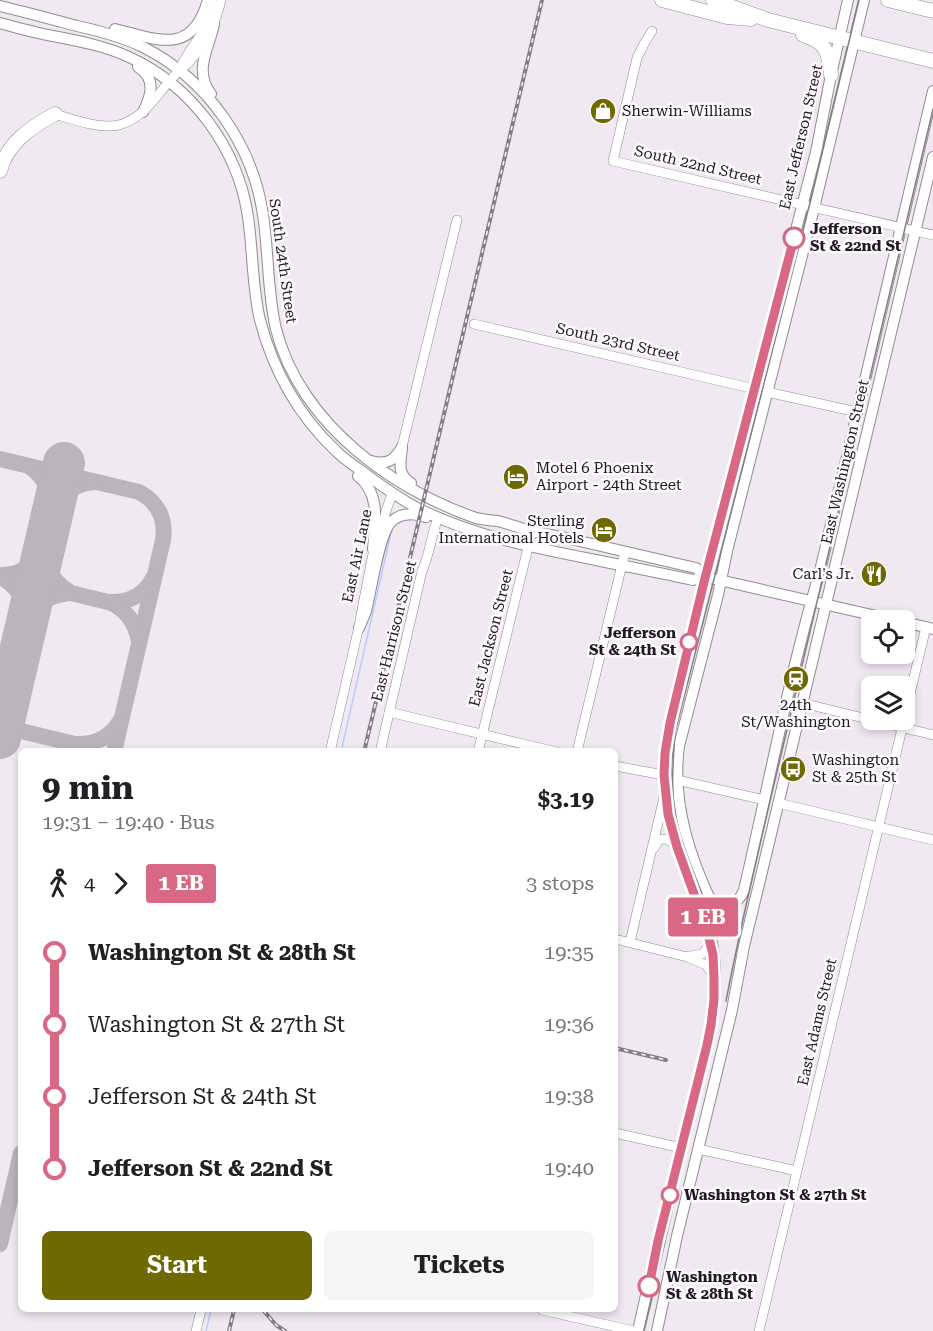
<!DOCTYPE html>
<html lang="en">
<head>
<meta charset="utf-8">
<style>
  :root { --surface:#fff; --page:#f6f6f6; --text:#202124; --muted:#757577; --accent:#6f6902 }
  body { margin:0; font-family:"Roboto Serif",serif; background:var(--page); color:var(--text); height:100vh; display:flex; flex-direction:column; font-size:22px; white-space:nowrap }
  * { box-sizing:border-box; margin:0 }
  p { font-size:20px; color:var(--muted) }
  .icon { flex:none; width:33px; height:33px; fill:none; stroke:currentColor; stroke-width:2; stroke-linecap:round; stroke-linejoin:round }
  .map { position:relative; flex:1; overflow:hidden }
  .sheet { position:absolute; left:18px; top:748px; width:600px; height:564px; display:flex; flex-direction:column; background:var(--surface); border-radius:9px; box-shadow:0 3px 9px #0003 }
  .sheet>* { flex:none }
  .badge { padding:0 12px; border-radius:4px; font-size:21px; line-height:39px }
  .fabs { position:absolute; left:861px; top:610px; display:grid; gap:12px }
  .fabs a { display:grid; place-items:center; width:54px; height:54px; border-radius:9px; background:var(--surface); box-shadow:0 3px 9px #0003; font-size:30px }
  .map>.badge { position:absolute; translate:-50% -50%; box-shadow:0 0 0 3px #fff }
  .legs { display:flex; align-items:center; gap:9px; height:66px; padding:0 24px; font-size:20px }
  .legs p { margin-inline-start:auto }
  .headline { display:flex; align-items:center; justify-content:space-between; height:102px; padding:0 24px }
  h1 { font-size:33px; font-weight:700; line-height:45px }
  .button { display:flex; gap:12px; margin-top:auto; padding:12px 24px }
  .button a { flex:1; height:69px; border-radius:9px; background:var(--accent); color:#fff; font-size:24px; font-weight:700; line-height:69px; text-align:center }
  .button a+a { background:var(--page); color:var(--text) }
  ul { padding:0 24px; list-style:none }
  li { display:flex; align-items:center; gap:21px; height:72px; font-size:22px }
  li i { display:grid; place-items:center; width:9px; height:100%; margin:0 8px; background:currentColor }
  li i::after { content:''; width:15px; height:15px; margin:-8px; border:4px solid; border-radius:50%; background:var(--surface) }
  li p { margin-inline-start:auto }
  li:first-child i { background:linear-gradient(#0000 50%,currentColor 0) }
  li:last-child i { background:linear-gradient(currentColor 50%,#0000 0) }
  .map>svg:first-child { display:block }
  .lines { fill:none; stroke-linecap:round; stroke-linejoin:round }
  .stream { stroke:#b7ccff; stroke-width:1.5 }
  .taxiway { stroke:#bab4bb; stroke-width:16 }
  .runway { stroke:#bab4bb; stroke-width:42 }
  .minor-casing { stroke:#928a92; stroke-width:10 }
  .major-casing { stroke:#928a92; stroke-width:12 }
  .highway-casing { stroke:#928a92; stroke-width:15 }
  .minor { stroke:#fff; stroke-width:9 }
  .major { stroke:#fff; stroke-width:10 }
  .highway { stroke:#fff; stroke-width:14 }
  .tram { stroke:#847e84; stroke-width:1.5 }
  .rail-casing { stroke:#847e84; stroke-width:4 }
  .rail { stroke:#fef7fe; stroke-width:1.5; stroke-dasharray:4.5; stroke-linecap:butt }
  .line-1-casing { stroke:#fff; stroke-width:14 }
  .line-1 { stroke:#d96885; stroke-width:9 }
  .stop-1-dot { fill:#fff; stroke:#d96885; stroke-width:3 }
  .labels { text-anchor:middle; stroke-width:5; stroke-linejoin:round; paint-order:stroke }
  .poi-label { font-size:15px; fill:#1e1b1e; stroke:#fef7fe; text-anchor:start }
  .street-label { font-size:15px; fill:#1e1b1e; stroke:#fef7fe }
  .stop-label { font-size:15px; font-weight:bold; fill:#1e1b1e; stroke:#fef7fe; text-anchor:start }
</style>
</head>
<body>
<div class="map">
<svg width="933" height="1331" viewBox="0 0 933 1331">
  <rect width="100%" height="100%" fill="#f1e9f2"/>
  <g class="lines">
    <g class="stream">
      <polyline points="341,752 391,533"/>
      <polyline points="206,1331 211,1310"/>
    </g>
    <g class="taxiway">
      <path d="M0,459L139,492C158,502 166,519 163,540L114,752"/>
      <path d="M30,467C47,479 52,494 51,515"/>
      <path d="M51,519C58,498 71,483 95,482"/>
      <path d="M44,545C44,565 51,580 68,591"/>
      <path d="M2,575C23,575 36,563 44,545"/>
      <path d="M0,576L108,602C127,603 144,596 153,578"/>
      <path d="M4,579C22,590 27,605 26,625"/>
      <path d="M109,602C127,610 135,622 139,641"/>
      <path d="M25,627C36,605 44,596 69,593"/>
      <path d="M0,726L75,744C95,745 110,738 120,721"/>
      <polyline points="0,1244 21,1153"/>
    </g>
    <polyline class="runway" points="0,738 64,463"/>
    <g class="minor-casing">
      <g id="minor">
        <polyline points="652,31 644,44 637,58 613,161 933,235"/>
        <path d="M180,69C185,56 194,46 201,34C207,24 209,12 212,1"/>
        <path d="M55,114C74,120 99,129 119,125C141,119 153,101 167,84C171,80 175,74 180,70C183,67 187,65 190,61C206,44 216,22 221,0"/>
        <polyline points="474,324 755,389"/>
        <polyline points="767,392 857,412"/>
        <polyline points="402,447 457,220"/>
        <polyline points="379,539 386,511 392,494"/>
        <polyline points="360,620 375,543"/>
        <polyline points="802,703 933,735"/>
        <polyline points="389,712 557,752"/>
        <polyline points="904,719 926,627"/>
        <polyline points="330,752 360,622"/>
        <path d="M380,752L422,571C430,554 431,535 438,518"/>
        <polyline points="478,752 532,531"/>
        <polyline points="577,752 625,552"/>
        <polyline points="615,766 664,775"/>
        <polyline points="677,780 765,800"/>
        <polyline points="778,803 933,840"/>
        <path d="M654,848L659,840C667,837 671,841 677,847"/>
        <polyline points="615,939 687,957 706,965 714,976"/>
        <polyline points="630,942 665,793"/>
        <path d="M689,956C703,955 705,955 710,941"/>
        <polyline points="615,1133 682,1148"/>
        <polyline points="698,1149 797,1171"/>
        <polyline points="542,1310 634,1331"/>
        <polyline points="196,1331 201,1310"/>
        <polyline points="759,1331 904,720"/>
      </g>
    </g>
    <g class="major-casing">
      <g id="major">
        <path d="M864,0L812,216L727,551L718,595L679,746C672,798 687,850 709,897C720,911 738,906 744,890C769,783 789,676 820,571L933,91"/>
        <path d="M0,6C26,12 51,19 77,26C100,31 122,37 143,47C207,79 253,145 263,215C269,253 267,291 276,329C288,377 319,419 357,451C391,480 432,502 473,517C481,520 489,520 498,521C509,524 520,528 531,531C546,534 560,537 575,540C615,549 656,559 696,568L705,577"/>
        <path d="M0,23C18,28 35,33 53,36C79,41 105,46 129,57C192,86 238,148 248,217C253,251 252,286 260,320C273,370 298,415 336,451C345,460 356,467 367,475C383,487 399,498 417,508C473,536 535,548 596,560C629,567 661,573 693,580L705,577L715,579L898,621"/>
        <path d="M115,29C159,40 192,56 208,0"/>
        <path d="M138,67C157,79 151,96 143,112"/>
        <path d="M211,94C193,70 209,49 214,24"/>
        <path d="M402,447C401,462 396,474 411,483"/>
        <path d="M371,461C387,465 394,461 402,447"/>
        <path d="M358,476C381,494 375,523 373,549"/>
        <polyline points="904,622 933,629"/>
        <path d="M359,628C361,623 364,617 366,611C371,592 379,534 391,522C401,512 414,513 426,517"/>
        <polyline points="638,1331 658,1241 707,1045 711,1025 714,1000 714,977 713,955 707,930 677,847 668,814 664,775 667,738 711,553 770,331 816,152 831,75 848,0"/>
        <polyline points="657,1331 677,1236 732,1010 744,946 760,880 933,157"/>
      </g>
    </g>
    <g class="highway-casing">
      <g id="highway">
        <polyline points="662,0 727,17 751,19"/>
        <polyline points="713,0 768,20 933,61"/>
        <polyline points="888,0 933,11"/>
        <path d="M803,35C826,42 829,52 831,75"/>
        <path d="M0,171C7,143 31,127 55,114"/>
      </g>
    </g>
    <use href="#minor" class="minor"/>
    <use href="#major" class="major"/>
    <use href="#highway" class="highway"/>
    <g class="tram">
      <path d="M726,1001C747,891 775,783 800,674C845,486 890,298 933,109"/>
      <path d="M644,1331C661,1262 676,1192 692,1123C704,1072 722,1019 720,966C718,915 688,871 677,823C670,791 673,765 675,732L812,195L859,0"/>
    </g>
    <g class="rail-casing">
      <g id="rail">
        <polyline points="364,752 542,0"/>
        <polyline points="615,1048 666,1060"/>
        <polyline points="263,1310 276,1325 285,1331"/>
        <polyline points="229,1331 234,1310"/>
      </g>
    </g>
    <use href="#rail" class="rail"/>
  </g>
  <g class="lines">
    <g class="line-1-casing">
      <polyline id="line-1" points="649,1286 658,1241 707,1045 711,1025 714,1000 714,977 713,955 707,930 677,847 668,814 664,775 665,753 670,723 705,578 794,238"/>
    </g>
    <use href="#line-1" class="line-1"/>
  </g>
  <defs>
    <g id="shop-disc" transform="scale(1.35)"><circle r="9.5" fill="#6f6902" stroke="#fef7fe"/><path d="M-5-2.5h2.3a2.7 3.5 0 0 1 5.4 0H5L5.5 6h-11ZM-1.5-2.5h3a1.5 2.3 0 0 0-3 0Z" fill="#fff"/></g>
    <g id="hotel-disc" transform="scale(1.35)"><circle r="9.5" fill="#6f6902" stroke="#fef7fe"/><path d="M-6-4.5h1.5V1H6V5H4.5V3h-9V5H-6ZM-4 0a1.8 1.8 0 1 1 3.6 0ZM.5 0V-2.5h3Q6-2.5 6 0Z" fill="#fff"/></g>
    <g id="restaurant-disc" transform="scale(1.35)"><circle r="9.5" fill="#6f6902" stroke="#fef7fe"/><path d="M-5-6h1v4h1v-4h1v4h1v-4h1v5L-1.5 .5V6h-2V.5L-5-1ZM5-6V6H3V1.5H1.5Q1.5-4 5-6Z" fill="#fff"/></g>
    <g id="station-disc" transform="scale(1.35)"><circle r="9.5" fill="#6f6902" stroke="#fef7fe"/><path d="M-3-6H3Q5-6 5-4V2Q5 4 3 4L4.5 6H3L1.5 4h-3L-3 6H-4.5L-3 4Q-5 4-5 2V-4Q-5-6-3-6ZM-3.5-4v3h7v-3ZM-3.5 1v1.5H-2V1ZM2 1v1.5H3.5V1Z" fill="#fff"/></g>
    <g id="bus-disc" transform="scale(1.35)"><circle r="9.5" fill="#6f6902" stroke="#fef7fe"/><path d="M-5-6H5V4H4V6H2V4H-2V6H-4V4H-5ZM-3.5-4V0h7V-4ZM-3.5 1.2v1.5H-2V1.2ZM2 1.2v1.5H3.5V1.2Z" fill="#fff"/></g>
  </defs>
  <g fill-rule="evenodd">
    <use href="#shop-disc" x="603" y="111"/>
    <use href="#hotel-disc" x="516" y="477"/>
    <use href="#hotel-disc" x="604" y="530"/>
    <use href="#restaurant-disc" x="874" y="574"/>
    <use href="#station-disc" x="796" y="679"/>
    <use href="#bus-disc" x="793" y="769"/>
  </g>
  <g class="stop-1-dot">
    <circle cx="794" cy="238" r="10"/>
    <circle cx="689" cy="642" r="8"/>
    <circle cx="670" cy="1195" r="8"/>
    <circle cx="649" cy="1286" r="10"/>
  </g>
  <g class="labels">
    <g class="poi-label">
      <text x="622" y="116">Sherwin-Williams</text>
      <text x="536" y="473">Motel 6 Phoenix<tspan x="536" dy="17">Airport - 24th Street</tspan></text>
      <text x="584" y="526" text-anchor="end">Sterling<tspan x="584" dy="17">International Hotels</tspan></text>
      <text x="854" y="579" text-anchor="end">Carl's Jr.</text>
      <text x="796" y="710" text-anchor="middle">24th<tspan x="796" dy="17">St/Washington</tspan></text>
      <text x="812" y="765">Washington<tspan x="812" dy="17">St &amp; 25th St</tspan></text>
    </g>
    <g class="street-label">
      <text transform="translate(801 137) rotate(-77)" y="5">East Jefferson Street</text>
      <text transform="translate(698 165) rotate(13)" y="5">South 22nd Street</text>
      <text transform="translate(283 261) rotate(82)" y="5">South 24th Street</text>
      <text transform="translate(618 342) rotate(13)" y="5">South 23rd Street</text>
      <text transform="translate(845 462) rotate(-77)" y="5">East Washington Street</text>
      <text transform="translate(357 556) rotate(-78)" y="5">East Air Lane</text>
      <text transform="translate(394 631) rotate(-76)" y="5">East Harrison Street</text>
      <text transform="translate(491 638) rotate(-76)" y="5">East Jackson Street</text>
      <text transform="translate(817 1022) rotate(-77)" y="5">East Adams Street</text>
    </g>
    <g class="stop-label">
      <text x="810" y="234">Jefferson<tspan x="810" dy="17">St &amp; 22nd St</tspan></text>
      <text x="676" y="638" text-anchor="end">Jefferson<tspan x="676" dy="17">St &amp; 24th St</tspan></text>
      <text x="684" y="1200">Washington St &amp; 27th St</text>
      <text x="666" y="1282">Washington<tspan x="666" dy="17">St &amp; 28th St</tspan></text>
    </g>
  </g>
</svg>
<div class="fabs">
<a><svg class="icon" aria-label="locate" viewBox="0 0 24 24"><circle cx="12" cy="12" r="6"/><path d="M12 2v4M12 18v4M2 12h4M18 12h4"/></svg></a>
<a><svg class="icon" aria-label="layers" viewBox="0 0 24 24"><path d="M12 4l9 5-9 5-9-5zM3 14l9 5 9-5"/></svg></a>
</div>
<b class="badge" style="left:703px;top:917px;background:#d96885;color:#fff">1 EB</b>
<section class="sheet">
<div class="headline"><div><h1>9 min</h1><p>19:31 – 19:40 · Bus</p></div><b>$3.19</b></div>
<div class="legs"><svg class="icon" aria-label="walk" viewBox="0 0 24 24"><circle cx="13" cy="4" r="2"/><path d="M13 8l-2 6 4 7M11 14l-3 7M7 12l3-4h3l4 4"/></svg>4<svg class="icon" aria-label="forward" viewBox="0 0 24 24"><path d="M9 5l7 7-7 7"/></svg><b class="badge" style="background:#d96885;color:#fff">1 EB</b><p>3 stops</p></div>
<ul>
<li><i style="color:#d96885"></i><b>Washington St &amp; 28th St</b><p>19:35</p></li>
<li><i style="color:#d96885"></i><span>Washington St &amp; 27th St</span><p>19:36</p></li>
<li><i style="color:#d96885"></i><span>Jefferson St &amp; 24th St</span><p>19:38</p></li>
<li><i style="color:#d96885"></i><b>Jefferson St &amp; 22nd St</b><p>19:40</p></li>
</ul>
<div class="button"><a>Start</a><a>Tickets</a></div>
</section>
</div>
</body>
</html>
